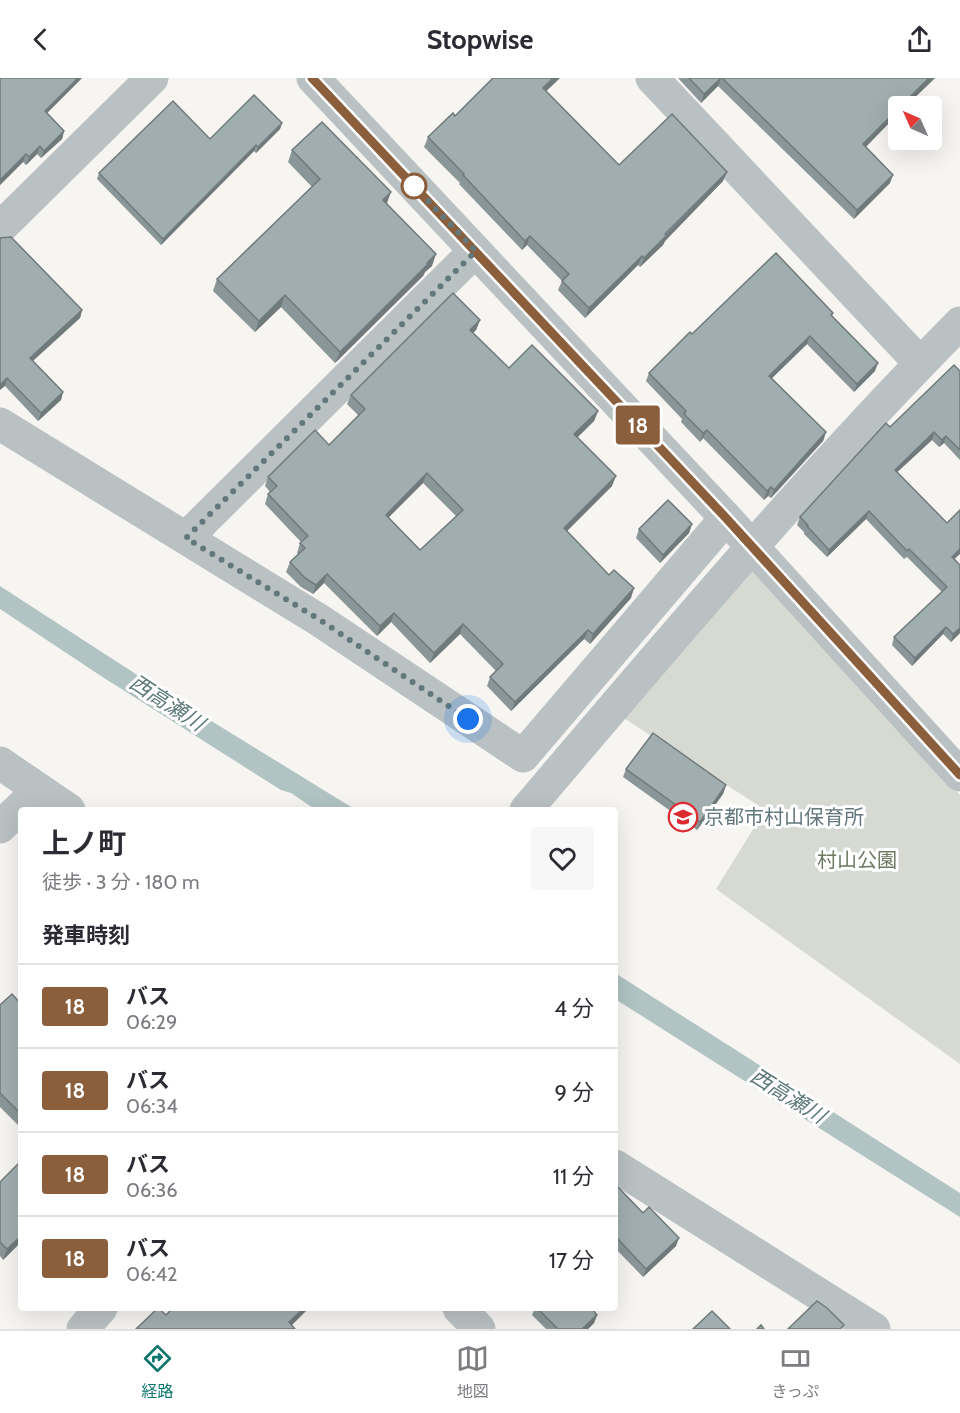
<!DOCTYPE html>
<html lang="ja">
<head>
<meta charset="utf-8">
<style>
  :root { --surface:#fff; --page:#f7f7f7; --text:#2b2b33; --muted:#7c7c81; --line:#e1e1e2; --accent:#0f766e }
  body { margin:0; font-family:Cabin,"Noto Sans JP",sans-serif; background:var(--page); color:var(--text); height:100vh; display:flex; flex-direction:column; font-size:22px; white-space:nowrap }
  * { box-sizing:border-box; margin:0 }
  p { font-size:20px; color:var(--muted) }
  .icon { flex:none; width:33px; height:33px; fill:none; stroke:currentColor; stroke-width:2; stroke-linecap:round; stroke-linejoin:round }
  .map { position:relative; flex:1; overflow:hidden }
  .drawer { position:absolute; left:18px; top:729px; width:600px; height:504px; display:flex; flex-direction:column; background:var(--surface); border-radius:6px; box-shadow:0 6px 24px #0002 }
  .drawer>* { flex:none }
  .badge { padding:0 12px; border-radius:4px; font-size:21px; line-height:39px }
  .needle { width:39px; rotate:315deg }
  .tools { position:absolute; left:888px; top:18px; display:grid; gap:12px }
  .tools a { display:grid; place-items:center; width:54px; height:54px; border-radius:6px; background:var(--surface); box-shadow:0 6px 24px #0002; font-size:30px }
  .you { position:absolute; width:30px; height:30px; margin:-15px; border:4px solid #fff; border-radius:50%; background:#1a73e8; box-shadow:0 0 0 9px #1a73e833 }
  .map>.badge { position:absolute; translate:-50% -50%; box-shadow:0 0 0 3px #fff }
  h2 { padding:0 24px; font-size:22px; line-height:54px }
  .round { display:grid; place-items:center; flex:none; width:63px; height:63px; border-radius:6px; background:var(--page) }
  .summary { display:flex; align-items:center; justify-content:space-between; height:102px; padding:0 24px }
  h1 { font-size:28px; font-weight:700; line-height:45px }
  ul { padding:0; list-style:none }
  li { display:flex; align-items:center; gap:18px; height:84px; padding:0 24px; border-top:2px solid var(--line) }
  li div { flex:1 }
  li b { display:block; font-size:22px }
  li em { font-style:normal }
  li .badge { min-width:66px; font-weight:700; text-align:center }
  header { display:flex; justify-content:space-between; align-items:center; height:78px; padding:0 24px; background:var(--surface); font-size:27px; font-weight:700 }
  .menu { display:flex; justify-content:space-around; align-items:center; height:84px; border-top:2px solid var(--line); background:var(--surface); font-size:16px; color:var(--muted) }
  .menu a { display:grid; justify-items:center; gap:3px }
  .menu .current { color:var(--accent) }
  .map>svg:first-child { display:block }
  .green { fill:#d7dad2 }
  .water { fill:#b1c3c3 }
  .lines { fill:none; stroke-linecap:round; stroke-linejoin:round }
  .minor { stroke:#bac1c2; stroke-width:33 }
  .wall { fill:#8a9697; fill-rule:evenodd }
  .shaded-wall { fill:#717a7b }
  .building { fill:#a1aeb0; stroke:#717a7b; stroke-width:1.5; fill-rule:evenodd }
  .line-casing { stroke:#fff; stroke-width:14 }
  .line { stroke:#8b5e3c; stroke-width:9 }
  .walk { stroke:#62787c; stroke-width:6; stroke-dasharray:0 10.8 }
  .stop-dot { fill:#fff; stroke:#8b5e3c; stroke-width:3 }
  .labels { text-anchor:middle; stroke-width:6; stroke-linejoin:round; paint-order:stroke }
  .poi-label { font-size:20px; fill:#62787c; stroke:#fff; text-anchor:start }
  .park-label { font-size:20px; fill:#6e7a64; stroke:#fff }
  .water-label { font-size:21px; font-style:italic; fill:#5c7878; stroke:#fff }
</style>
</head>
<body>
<header><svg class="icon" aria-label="back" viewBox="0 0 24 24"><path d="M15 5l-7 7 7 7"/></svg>Stopwise<svg class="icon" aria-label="share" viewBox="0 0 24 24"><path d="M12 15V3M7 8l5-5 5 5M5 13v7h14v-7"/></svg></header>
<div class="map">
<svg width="960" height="1251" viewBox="0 0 960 1251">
  <rect width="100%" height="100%" fill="#f6f5f2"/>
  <polygon class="green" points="746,485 960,717 960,986 716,811 765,732 619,637"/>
  <g class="water">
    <polygon points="0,508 148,604 356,732 316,732 291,715 281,712 101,598 0,531"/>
    <polygon points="615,895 960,1115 960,1139 615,921"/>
  </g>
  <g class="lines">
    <g class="minor">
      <polyline points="313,0 726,440 960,697"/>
      <polyline points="652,0 920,285"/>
      <polyline points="0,150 152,0"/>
      <polyline points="0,346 319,542 523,678 726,440"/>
      <polyline points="186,460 475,173"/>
      <polyline points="0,685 69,732"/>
      <path d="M526,732C667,566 807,400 960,245"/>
      <polyline points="0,749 39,712"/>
      <polyline points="615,1088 874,1251"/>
      <polyline points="459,1230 479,1251"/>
      <polyline points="83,1251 101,1230"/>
    </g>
  </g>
  <g class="wall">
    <polygon points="0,0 81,1 47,35 64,53 62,61 41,80 37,76 26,87 23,84 0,107"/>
    <polygon points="560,0 546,13 619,87 723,103 665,163 663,167 640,189 638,187 585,240 558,212 562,203 527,167 522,172 459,106 460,105 424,69 428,59 455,38"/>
    <polygon points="678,0 935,0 906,28 898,28 866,69 890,105 854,141 718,8 701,25"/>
    <polygon points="282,45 280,51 256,75 254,73 161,167 97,101 99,95 210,61"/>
    <polygon points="292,72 386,126 432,188 425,194 423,198 335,285 281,229 255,254 213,213 217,201 312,109 288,84"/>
    <polygon points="0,160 82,232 80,240 33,283 63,314 61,322 38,343 5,308"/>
    <polygon points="833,235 832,238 875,293 854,314 807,266 772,300 826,354 823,363 771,420 768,418 764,422 703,360 700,364 681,344 682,341 646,303 649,295 692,256"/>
    <path d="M480,242L476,252L473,255L509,290L598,333L594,343L577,359L612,408L567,453L631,520L590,566L584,561L511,633L487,608L490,599L496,593L460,556L430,585L391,544L377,558L324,505L313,516L301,509L286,494L290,484L298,476L297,475L300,465L301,464L265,426L268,416L270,414L265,408L268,399L329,367L359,338L347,326L351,317ZM423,405L456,438L420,472L388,440Z"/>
    <polygon points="960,293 960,382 944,365 939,369 932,362 897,394 955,481 960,487 960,555 951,564 943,556 912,588 892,567 894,559 942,514 907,479 904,481 866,441 827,479 804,456 804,454 797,447 800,439 890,349"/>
    <polygon points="692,446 689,455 660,485 636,460 639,451"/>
    <polygon points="626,691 726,707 723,716 697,752 623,699"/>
    <polygon points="21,926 21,1050 0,1029 0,927"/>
    <polygon points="21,1083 21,1164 3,1182 0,1178 0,1104"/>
    <polygon points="615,1106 676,1168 643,1199 615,1170"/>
    <polygon points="535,1230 591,1230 597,1237 594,1245 588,1251 546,1251 532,1237"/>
  </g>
  <g class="shaded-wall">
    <polygon points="78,0 82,0 42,40 45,33"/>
    <polygon points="553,0 560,0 540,19 543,10"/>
    <polygon points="721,0 718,8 701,25 704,16"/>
    <polygon points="929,0 935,0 906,28 901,28"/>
    <polygon points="898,31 898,36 860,75 863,66"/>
    <polygon points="282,45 280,51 256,75 258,69"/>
    <polygon points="64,53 62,61 41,80 44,73"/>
    <polygon points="256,67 254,73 161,167 163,161"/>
    <polygon points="40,68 37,76 26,87 29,79"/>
    <polygon points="26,76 23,84 0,107 0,102"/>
    <polygon points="727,94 723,103 665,163 663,167 640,189 644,180"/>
    <polygon points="893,97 890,105 854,141 857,132"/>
    <polygon points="391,114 387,125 378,134 383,122"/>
    <polygon points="530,158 527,167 522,172 525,163"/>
    <polygon points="436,176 432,188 425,194 423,198 335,285 340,274"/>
    <polygon points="642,178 638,187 585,240 589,230"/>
    <polygon points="285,217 281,229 255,254 259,243"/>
    <polygon points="82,232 80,240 28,287 30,280"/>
    <polygon points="480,242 476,252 467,261 470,252"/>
    <polygon points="810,258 807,266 766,306 769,298"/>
    <polygon points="878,285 875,293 854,314 857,306"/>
    <polygon points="7,300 5,308 0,312 0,307"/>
    <polygon points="63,314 61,322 38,343 41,335"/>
    <polygon points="598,333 594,343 571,366 574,356"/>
    <polygon points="707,352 703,360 700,364 703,355"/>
    <polygon points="826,354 823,363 771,420 774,412"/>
    <polygon points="934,354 932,362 892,399 895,392"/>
    <polygon points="946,358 944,365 939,369 942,362"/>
    <polygon points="427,395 423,405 382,446 386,437"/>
    <polygon points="616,398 612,408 560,460 564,450"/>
    <polygon points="771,409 768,418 764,422 767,413"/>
    <polygon points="869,433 866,441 827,479 829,472"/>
    <polygon points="692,446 689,455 660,485 663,477"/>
    <polygon points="960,471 960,476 949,486 952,479"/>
    <polygon points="327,496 324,505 313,516 316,507"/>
    <polygon points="634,510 631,520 590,566 593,556"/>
    <polygon points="394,535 391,544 377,558 380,548"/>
    <polygon points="463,546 460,556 430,585 434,575"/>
    <polygon points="946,549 943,556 912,588 915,580"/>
    <polygon points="960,550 960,555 951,564 953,556"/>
    <polygon points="588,552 584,561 511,633 515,624"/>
    <polygon points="726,707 723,716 697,752 700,744"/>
    <polygon points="21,1158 21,1164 3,1182 7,1171"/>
    <polygon points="679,1160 676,1168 643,1199 646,1191"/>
    <polygon points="304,1230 309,1230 288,1251 289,1244"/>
    <polygon points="597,1237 594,1245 588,1251 582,1251"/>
  </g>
  <g class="building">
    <polygon points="0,0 78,0 45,33 64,53 44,73 40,68 29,79 26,76 0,102"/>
    <polygon points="493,0 553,0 543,10 619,87 672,36 727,94 665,156 667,157 644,180 642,178 589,230 562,203 569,196 530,158 525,163 463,97 464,96 428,59 453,35 455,38"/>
    <polygon points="689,0 721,0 704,16"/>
    <polygon points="722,0 929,0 901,28 898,28 898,31 863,66 893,97 857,132"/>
    <polygon points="254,17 282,45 258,69 256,67 163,161 99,95 173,23 210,61"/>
    <polygon points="322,44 391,114 383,122 436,176 427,185 428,186 340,274 285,217 259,243 217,201 320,101 292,72"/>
    <polygon points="11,159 82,232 30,280 63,314 41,335 7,300 0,307 0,160"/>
    <polygon points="776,175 833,235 831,237 878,285 857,306 810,258 769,298 826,354 774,412 771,409 767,413 707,352 703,355 684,336 686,333 649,295 690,254 692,256"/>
    <path d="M453,215L480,242L470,252L509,290L532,267L598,333L574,356L616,398L564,450L609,497L614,492L634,510L593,556L588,552L515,624L490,599L503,586L463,546L434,575L394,535L380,548L327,496L316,507L305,500L290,484L305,470L300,465L308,458L268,416L277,408L268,399L315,352L329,367L365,331L351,317ZM427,395L463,432L420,472L386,437Z"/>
    <polygon points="954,287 960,293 960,372 946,358 942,362 934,354 895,392 947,445 960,432 960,471 952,479 960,487 960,550 953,556 946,549 915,580 894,559 947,509 909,471 907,473 869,433 829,472 807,448 808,447 800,439 886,345 890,349"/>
    <polygon points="668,422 692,446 663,477 639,451"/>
    <polygon points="653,655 726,707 700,744 626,691"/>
    <polygon points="12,916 21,926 21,1036 0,1015 0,927"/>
    <polygon points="21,1083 21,1158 7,1171 0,1164 0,1104"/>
    <polygon points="615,1106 643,1135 649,1129 679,1160 646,1191 615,1158"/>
    <polygon points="817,1223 827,1230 844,1247 840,1251 788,1251"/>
    <polygon points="158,1230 166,1237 173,1230 304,1230 289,1244 295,1251 136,1251"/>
    <polygon points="537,1230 591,1230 597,1237 582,1251 558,1251"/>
    <polygon points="712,1233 730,1251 693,1251"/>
    <polygon points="761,1247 764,1251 757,1251"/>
  </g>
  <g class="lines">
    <g class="line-casing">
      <polyline id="line" points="312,0 726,440 960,697"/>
    </g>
    <use href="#line" class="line"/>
    <polyline class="walk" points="414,108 410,104 476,173 186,460 320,542 468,641"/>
  </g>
  <defs>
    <g id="school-ring" transform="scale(1.5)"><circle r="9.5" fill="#fff" stroke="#dd2b30" stroke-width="1.5"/><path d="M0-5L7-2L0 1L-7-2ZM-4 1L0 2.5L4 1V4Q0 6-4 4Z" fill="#dd2b30"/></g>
  </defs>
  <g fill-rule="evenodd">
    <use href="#school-ring" x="683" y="739"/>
  </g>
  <circle class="stop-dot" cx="414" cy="108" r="12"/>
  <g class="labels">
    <g class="poi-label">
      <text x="704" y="746">京都市村山保育所</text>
    </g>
    <g class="park-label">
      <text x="857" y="789">村山公園</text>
    </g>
    <g class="water-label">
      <text transform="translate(167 625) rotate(33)" y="7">西高瀬川</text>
      <text transform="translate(788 1018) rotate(32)" y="7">西高瀬川</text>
    </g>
  </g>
</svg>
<div class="tools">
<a><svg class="needle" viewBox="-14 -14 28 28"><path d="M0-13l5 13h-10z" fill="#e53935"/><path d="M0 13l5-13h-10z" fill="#7c7c81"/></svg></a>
</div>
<div class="you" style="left:468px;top:641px"></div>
<b class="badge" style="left:638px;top:347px;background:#8b5e3c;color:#fff">18</b>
<section class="drawer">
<div class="summary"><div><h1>上ノ町</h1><p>徒歩 · 3 分 · 180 m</p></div><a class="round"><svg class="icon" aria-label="heart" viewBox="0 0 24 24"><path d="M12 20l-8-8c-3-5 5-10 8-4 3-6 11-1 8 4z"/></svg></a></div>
<h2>発車時刻</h2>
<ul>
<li><span class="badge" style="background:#8b5e3c;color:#fff">18</span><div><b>バス</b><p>06:29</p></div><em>4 分</em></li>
<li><span class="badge" style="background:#8b5e3c;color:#fff">18</span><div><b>バス</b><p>06:34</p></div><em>9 分</em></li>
<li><span class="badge" style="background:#8b5e3c;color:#fff">18</span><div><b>バス</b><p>06:36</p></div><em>11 分</em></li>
<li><span class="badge" style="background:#8b5e3c;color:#fff">18</span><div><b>バス</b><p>06:42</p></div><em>17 分</em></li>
</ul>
</section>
</div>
<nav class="menu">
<a class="current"><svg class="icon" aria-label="directions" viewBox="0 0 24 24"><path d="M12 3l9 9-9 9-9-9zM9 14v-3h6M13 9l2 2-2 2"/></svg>経路</a>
<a><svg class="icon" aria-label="map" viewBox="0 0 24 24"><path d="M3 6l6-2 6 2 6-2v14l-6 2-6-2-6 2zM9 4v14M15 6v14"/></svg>地図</a>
<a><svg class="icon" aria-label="tickets" viewBox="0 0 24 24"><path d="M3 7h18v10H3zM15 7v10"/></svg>きっぷ</a>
</nav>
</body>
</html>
